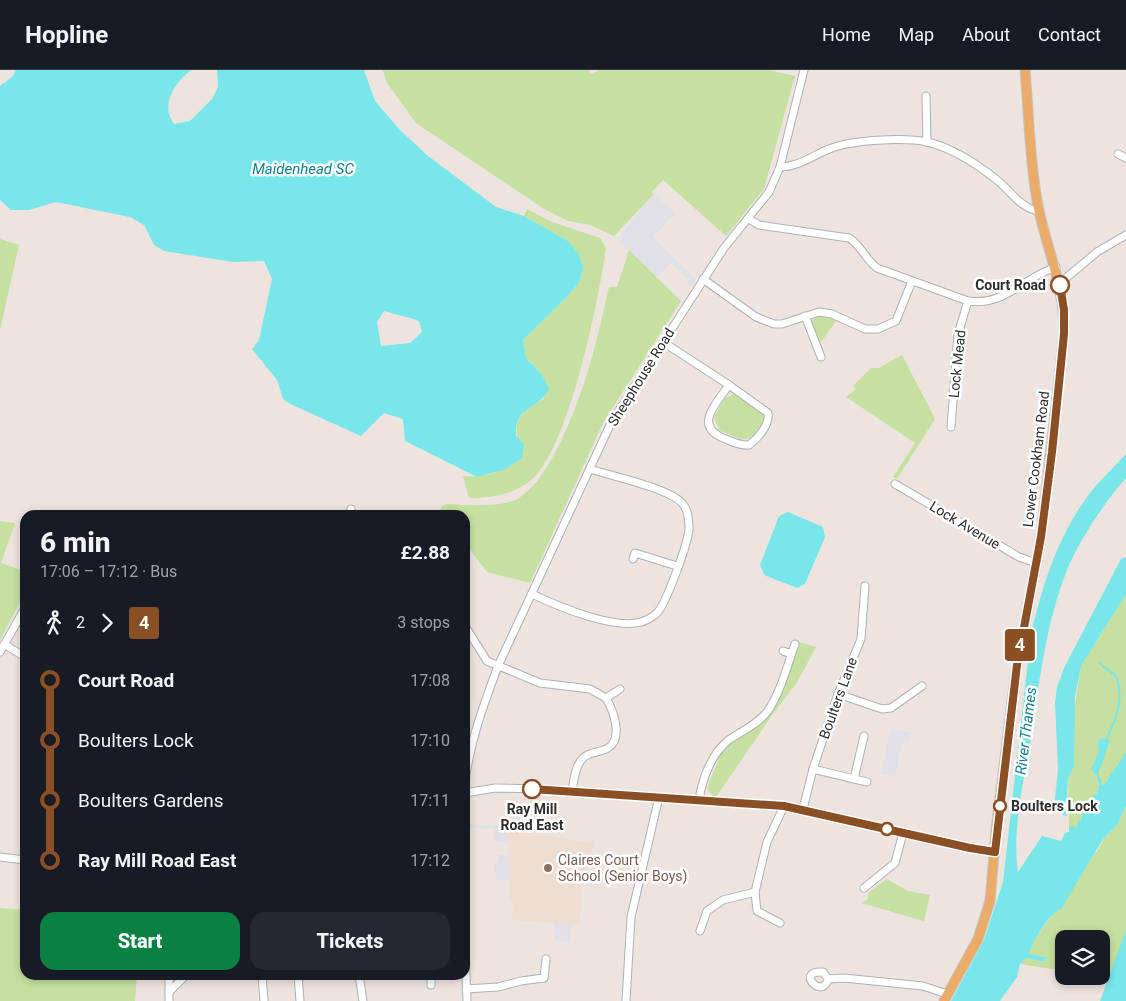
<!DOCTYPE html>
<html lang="en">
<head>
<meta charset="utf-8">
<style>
  :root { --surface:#171b24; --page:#242831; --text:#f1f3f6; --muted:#9ea1a6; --line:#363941; --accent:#0b8043 }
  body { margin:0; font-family:Roboto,sans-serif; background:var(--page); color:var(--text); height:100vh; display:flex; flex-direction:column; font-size:19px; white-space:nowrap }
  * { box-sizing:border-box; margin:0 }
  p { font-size:16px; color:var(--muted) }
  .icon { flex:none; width:28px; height:28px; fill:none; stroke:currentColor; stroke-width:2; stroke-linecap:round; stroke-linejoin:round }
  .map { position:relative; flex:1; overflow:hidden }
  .panel { position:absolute; left:20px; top:440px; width:450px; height:470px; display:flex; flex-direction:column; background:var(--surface); border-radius:15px; box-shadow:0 2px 8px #0003 }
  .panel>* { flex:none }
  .badge { padding:0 10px; border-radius:4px; font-size:18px; line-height:32px }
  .tools { position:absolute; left:1055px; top:860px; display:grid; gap:10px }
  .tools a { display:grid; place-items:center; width:55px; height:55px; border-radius:10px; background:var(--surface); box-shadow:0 2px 8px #0003; font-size:25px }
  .map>.badge { position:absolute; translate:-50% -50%; box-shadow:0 0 0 2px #fff }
  .legs { display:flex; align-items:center; gap:8px; height:55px; padding:0 20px; font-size:16px }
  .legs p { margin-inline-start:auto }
  .summary { display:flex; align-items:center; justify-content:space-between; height:85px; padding:0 20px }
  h1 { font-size:28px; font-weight:800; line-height:38px }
  .cta { display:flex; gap:10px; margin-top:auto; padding:10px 20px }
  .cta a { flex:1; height:58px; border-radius:15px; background:var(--accent); color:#fff; font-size:20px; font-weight:800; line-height:58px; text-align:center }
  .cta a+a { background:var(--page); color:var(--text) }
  ul { padding:0 20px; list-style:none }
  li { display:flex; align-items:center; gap:18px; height:60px; font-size:19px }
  li i { display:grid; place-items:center; width:8px; height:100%; margin:0 6px; background:currentColor }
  li i::after { content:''; width:12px; height:12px; margin:-6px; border:4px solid; border-radius:50%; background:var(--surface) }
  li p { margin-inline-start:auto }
  li:first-child i { background:linear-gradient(#0000 50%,currentColor 0) }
  li:last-child i { background:linear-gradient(currentColor 50%,#0000 0) }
  header { display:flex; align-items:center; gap:30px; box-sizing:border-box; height:70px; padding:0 25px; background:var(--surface); border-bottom:1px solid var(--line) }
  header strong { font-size:24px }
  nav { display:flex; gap:28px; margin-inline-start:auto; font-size:18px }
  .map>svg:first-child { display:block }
  .industrial { fill:#e0e0e6 }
  .education { fill:#eeddd1 }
  .green { fill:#c5e0a0 }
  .water { fill:#79e6e9; fill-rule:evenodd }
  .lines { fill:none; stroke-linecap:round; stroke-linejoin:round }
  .stream { stroke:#79e6e9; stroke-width:2 }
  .minor-casing { stroke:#adb1b8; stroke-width:9 }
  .major-casing { stroke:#c4c4c4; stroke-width:11 }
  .minor { stroke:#fff; stroke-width:7 }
  .major { stroke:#eaac68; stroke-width:9 }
  .line-1-casing { stroke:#fff; stroke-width:11 }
  .line-1 { stroke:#8a4f25; stroke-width:8 }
  .stop-1-dot { fill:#fff; stroke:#8a4f25; stroke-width:2.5 }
  .education-dot { fill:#8d6e63; stroke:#fff; stroke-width:2 }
  .labels { text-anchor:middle; stroke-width:5; stroke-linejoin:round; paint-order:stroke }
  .stop-label { font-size:14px; font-weight:bold; fill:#2d2d2d; stroke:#fff; text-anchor:end }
  .street-label { font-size:14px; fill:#2d2d2d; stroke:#fff }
  .education-label { font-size:14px; fill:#785e54; stroke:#fff; text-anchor:start }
  .water-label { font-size:15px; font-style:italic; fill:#157f8a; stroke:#fff }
</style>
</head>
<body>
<header>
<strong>Hopline</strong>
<nav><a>Home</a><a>Map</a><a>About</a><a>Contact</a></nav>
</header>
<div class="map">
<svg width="1126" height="931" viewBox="0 0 1126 931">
  <rect width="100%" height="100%" fill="#ede4e0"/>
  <g class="industrial">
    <polygon points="654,124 675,143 653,167 696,209 691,216 688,212 689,210 671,193 657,207 617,169"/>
    <polygon points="891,658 911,663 908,674 902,673 895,706 881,704"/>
    <polygon points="469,754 507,756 507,772 497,772 494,759 469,758"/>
    <polygon points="498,785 508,785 509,810 497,810 495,797"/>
    <polygon points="555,853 572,854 569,872 554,870"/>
  </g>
  <polygon class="education" points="536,725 543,726 538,735 534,764 594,773 581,819 580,855 512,850 513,831 509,830 507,756 529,756"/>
  <g class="green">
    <polygon points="383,0 588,0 591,4 599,0 768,0 795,6 764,119 726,166 663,110 652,122 654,124 614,166 590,155 568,151 544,139 416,53 387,13"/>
    <path d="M527,139L550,151L600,168L606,178C599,228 569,380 530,411C512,425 491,428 469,428L463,406C485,408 504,401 522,388C513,355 512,346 544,329L541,303L526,288L523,269L568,226L580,211L583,197L568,171L524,146Z"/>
    <polygon points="0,169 19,175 0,260"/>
    <path d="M629,180L681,231L603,353L530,513L487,502L465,473V445H443L440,441L442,436L447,434C466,435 503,438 519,428C539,414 549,394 560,373C586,319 596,275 609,217H617Z"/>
    <polygon points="819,246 835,248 836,251 821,272 818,272 810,252"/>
    <polygon points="902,285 935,349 897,409 893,407 915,373 846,327 855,320 854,315 871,298 879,298"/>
    <path d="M734,324L762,342L765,349C747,376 747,372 719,360L714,347L725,328Z"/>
    <polygon points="0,451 15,453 1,493 25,501 25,523 0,570"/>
    <path d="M1126,524V682L1104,715L1101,714V710L1098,714V722C1085,731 1086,747 1075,757H1069L1068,708L1074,697V641L1081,596Z"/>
    <polygon points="798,572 816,577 798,611 773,644 716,727 711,724 707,718 723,679 755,658 772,641 784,614"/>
    <polygon points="1126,736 1126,860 1110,908 1098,906 1101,906 1101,869 1064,869 1064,901 1020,894 1027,888 1044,892 1045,887 1029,884 1033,872 1101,775 1103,769 1117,755"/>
    <polygon points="887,809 908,821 930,825 924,851 861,833 868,829 868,823"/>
    <polygon points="0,838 25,840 25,905 137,905 135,931 0,931"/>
  </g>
  <g class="water">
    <path d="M16,0H191C174,13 160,35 174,54L190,51L212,29L218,17L217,0H364L375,31L400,60L428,86L496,137L524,146L568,171L578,183L583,197L580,211L568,226L523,270L526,288L541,303L549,319C538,341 514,335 516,366L524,374L522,388L506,399L477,407L405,371L403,349L384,343L361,366L288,333L283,329L277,310L252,279L259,270L272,209L264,191L233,192L164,181L154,175L144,155L130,147L56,132L29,140H11L0,130V16L13,6ZM384,241C396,245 406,246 419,251L422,262L410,273L381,276L377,252Z"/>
    <path d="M1126,384V408C1106,430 1078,472 1067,500C1045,555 1039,616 1030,674C1023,713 1012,763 1018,802L1042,766L1061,771L1065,763L1069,762V757H1075C1087,746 1083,732 1098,722L1099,708H1101V714L1104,715L1126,682V736L1117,755L1103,769L1061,839C1050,842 1032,872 1029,884L1045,887L1044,892L1027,888L1020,894L1017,907L1000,931H951L984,870L1003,812L1031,564C1043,514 1058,465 1090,423C1101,409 1114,397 1126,384Z"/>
    <polygon points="788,442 823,457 825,467 805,514 797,518 764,505 760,495 779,446"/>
    <polygon points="1126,487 1126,524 1081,596 1075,626 1074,697 1068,708 1066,746 1063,745 1063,741 1054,738 1058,699 1055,632 1057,617 1065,596 1121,489"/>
    <polygon points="1100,668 1110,670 1099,702 1095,704 1091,699 1099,682 1098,675"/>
    <polygon points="1126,860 1126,931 1100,931"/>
  </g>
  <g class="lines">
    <g class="stream">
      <path d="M1100,593C1104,599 1110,600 1115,605C1126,626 1116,651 1106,670"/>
      <polyline points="1097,700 1099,711"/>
    </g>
    <g class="minor-casing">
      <g id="minor">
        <polyline points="926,26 927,72"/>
        <polyline points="1118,84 1126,88"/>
        <path d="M780,97C798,97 812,86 829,79C851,70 904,67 927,72C953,78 977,94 997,110C1012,122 1020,138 1039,141"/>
        <path d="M749,149L759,155L849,168C861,175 865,189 877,198L968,231C1004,237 1024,207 1056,197"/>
        <polyline points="703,209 756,247 774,254 782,254 819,242 832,244 865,259 878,259 896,251 912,211"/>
        <polyline points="1060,213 1097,182 1126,165"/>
        <polyline points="805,246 821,287"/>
        <polyline points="663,272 729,315"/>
        <path d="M729,315L768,343C770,355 758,368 749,375C739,376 731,371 723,368C693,355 717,333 729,315Z"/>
        <polyline points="951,357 958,264 968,231"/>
        <polyline points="895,414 1019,487 1036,493"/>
        <polyline points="350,445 351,439"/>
        <polyline points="633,489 635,483 677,496"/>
        <path d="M532,524C557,536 614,560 641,552C646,551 654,546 657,543C666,534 689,471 689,458C689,451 688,439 682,433C668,418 612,406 590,399"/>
        <path d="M465,556L487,591L540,613L590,619L606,628C613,640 624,668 608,678C600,683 590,681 583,688C575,696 574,710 572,721"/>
        <polyline points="4,574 25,587"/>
        <polyline points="783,581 791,584"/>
        <polyline points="0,582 25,538"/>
        <polyline points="838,624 882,639 891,638 922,616"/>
        <polyline points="606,628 620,619"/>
        <polyline points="813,699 867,712"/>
        <polyline points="854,709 864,666"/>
        <path d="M465,712C470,671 484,634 498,596L611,353L724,178L769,122L780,97L804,0"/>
        <polyline points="465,723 495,718 545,719 784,736 970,778 995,782"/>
        <path d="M699,730C702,709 712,682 730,669C742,661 758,654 767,642C781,622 787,596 795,574"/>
        <polyline points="803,739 813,699 838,624 861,569 865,516"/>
        <polyline points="0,787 25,790"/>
        <polyline points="864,818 895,793 903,763"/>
        <polyline points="755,822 757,841 780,853"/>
        <polyline points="700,861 707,841 723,830 755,822 767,772 784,736"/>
        <polyline points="465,880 467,931"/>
        <polyline points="262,905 264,931"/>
        <polyline points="298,905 300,931"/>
        <polyline points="359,905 363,931"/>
        <path d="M828,909L823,902C794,900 823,931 828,909L844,908L923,916L947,924"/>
        <polyline points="431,915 431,905"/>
        <polyline points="466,919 498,917 521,911 544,908 546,889"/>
        <polyline points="169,922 186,905"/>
        <polyline points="169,931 169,905"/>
        <polyline points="626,931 631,847 659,727"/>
      </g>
    </g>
    <g class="major-casing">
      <path id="major" d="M944,931L978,869L990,831L996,760L1015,608L1041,467L1064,264C1064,214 1049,186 1039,141C1030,96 1029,46 1025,0"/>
    </g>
    <use href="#minor" class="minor"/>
    <use href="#major" class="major"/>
  </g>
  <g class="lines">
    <g class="line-1-casing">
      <polyline id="line-1" points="532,719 784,736 970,778 995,782 1017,595 1041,467 1052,382 1064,264 1064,240 1060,215"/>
    </g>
    <use href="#line-1" class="line-1"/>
  </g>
  <g class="stop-1-dot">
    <circle cx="1060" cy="215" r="9"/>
    <circle cx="532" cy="719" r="9"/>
    <circle cx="1000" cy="736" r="6"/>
    <circle cx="887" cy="759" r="6"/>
  </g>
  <circle class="education-dot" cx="548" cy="798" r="5"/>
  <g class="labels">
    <g class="stop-label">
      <text x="1046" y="220">Court Road</text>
      <text x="1011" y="741" text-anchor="start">Boulters Lock</text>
      <text x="532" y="744" text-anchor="middle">Ray Mill<tspan x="532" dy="16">Road East</tspan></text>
    </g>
    <g class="street-label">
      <text transform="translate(957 294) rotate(-84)" y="5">Lock Mead</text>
      <text transform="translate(641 307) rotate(-58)" y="5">Sheephouse Road</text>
      <text transform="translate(1036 389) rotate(-83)" y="5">Lower Cookham Road</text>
      <text transform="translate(965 455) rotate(31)" y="5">Lock Avenue</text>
      <text transform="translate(838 628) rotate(-70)" y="5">Boulters Lane</text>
    </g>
    <g class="education-label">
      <text x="558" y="795">Claires Court<tspan x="558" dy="16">School (Senior Boys)</tspan></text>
    </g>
    <g class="water-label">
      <text x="303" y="104">Maidenhead SC</text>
      <text transform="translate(1026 661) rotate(-83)" y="5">River Thames</text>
    </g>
  </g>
</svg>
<div class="tools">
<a><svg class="icon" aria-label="layers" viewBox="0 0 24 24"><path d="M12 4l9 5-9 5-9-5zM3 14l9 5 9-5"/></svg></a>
</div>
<b class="badge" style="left:1020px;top:575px;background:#8a4f25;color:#fff">4</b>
<section class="panel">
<div class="summary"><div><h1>6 min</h1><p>17:06 – 17:12 · Bus</p></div><b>£2.88</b></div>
<div class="legs"><svg class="icon" aria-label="walk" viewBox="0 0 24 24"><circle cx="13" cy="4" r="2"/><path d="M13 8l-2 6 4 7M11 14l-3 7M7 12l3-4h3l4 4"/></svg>2<svg class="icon" aria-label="forward" viewBox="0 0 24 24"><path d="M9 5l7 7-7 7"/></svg><b class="badge" style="background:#8a4f25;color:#fff">4</b><p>3 stops</p></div>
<ul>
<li><i style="color:#8a4f25"></i><b>Court Road</b><p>17:08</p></li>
<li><i style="color:#8a4f25"></i><span>Boulters Lock</span><p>17:10</p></li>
<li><i style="color:#8a4f25"></i><span>Boulters Gardens</span><p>17:11</p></li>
<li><i style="color:#8a4f25"></i><b>Ray Mill Road East</b><p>17:12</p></li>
</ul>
<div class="cta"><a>Start</a><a>Tickets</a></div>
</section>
</div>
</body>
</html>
